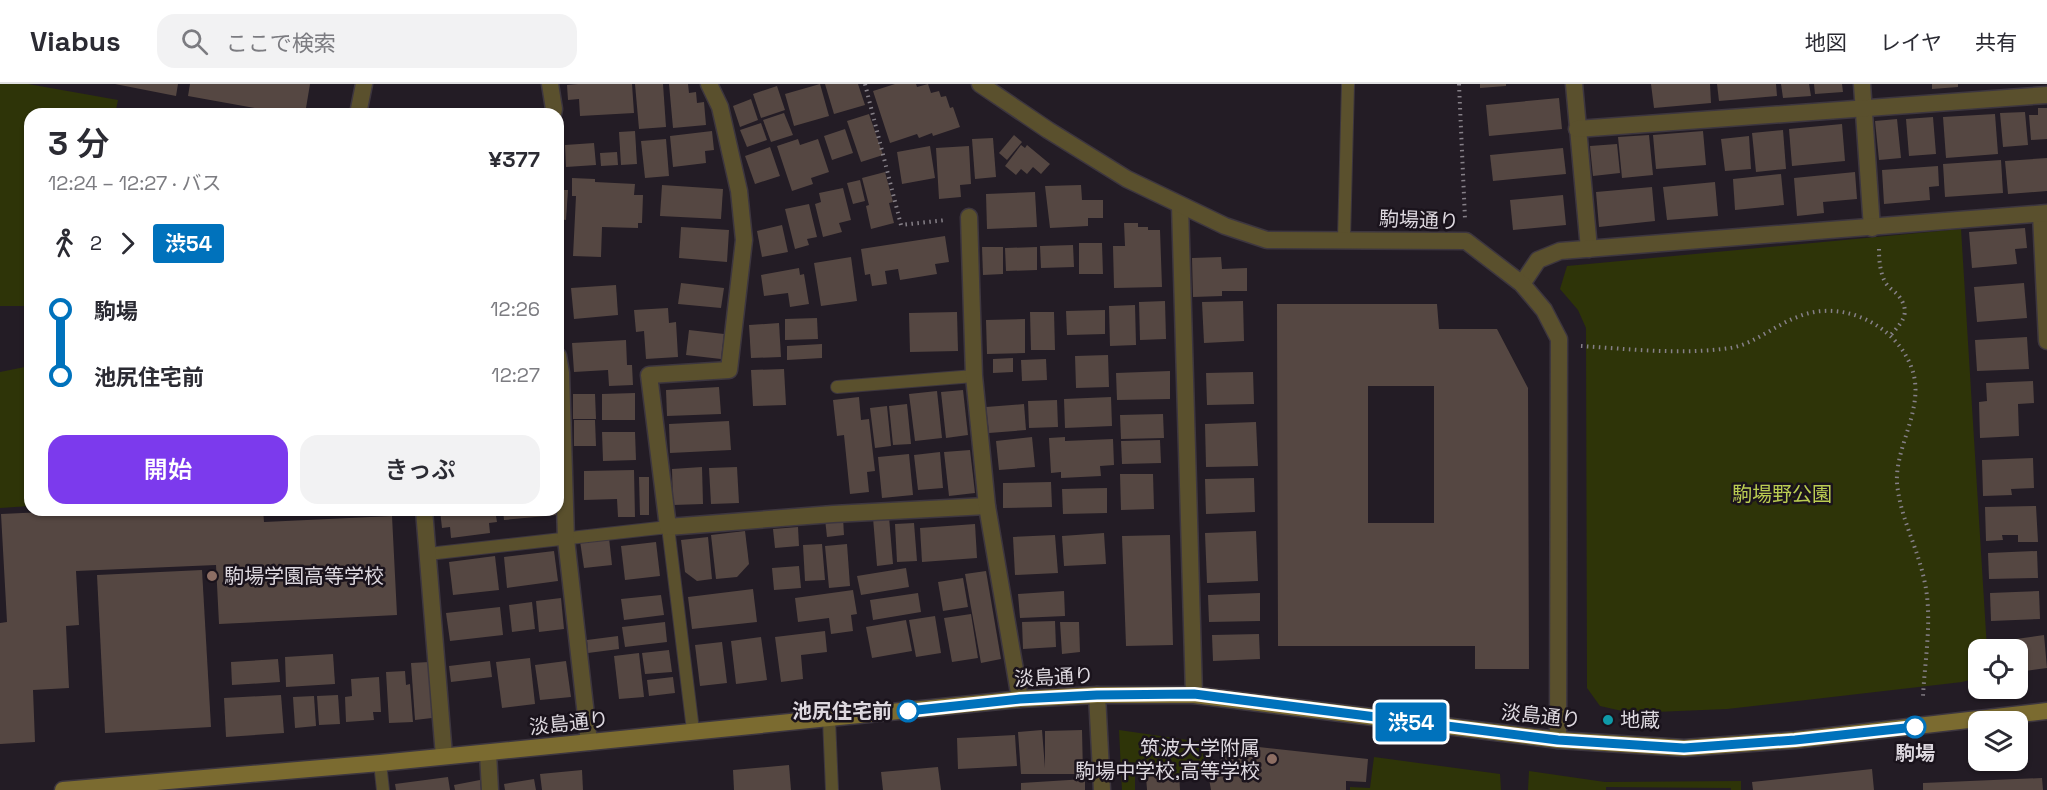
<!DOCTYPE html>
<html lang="ja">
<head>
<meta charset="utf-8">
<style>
  :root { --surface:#fff; --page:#f2f2f3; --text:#2b2b33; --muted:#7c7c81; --line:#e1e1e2; --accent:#7c3aed }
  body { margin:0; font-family:"Space Grotesk","Noto Sans JP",sans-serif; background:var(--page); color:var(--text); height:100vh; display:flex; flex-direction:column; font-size:22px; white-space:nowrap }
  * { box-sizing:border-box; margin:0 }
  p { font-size:20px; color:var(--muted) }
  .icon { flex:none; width:33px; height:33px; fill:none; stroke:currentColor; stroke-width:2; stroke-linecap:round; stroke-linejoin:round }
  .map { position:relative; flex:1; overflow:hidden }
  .side { position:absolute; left:24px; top:24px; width:540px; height:408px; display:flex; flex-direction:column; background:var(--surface); border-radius:18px; box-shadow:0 2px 4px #0004 }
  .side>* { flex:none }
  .badge { padding:0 12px; border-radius:4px; font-size:21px; line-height:39px }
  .fabs { position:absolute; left:1968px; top:555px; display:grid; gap:12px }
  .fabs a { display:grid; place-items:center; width:60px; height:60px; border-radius:12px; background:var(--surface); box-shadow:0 2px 4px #0004; font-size:30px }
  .map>.badge { position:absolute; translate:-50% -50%; box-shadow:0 0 0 3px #fff }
  .legs { display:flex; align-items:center; gap:9px; height:66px; padding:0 24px; font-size:20px }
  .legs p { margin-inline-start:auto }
  .overview { display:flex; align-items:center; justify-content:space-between; height:102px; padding:0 24px }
  h1 { font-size:33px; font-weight:600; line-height:45px }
  .action { display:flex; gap:12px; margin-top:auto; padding:12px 24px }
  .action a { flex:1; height:69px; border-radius:18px; background:var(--accent); color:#fff; font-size:24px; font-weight:600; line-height:69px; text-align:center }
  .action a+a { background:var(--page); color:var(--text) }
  ul { padding:0 24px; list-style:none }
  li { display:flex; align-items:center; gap:21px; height:66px; font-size:22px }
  li i { display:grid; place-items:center; width:9px; height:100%; margin:0 8px; background:currentColor }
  li i::after { content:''; width:15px; height:15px; margin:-8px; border:4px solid; border-radius:50%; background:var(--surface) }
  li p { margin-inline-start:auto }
  li:first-child i { background:linear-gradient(#0000 50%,currentColor 0) }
  li:last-child i { background:linear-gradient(currentColor 50%,#0000 0) }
  header { display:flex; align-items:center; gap:36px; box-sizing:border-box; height:84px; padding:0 30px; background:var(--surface); border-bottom:2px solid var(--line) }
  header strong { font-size:28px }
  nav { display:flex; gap:33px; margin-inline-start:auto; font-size:21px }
  .search { width:420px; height:54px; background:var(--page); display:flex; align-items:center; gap:15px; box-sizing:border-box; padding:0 21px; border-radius:18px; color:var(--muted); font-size:22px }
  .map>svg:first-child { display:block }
  .green { fill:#2e3408 }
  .building { fill:#554742; fill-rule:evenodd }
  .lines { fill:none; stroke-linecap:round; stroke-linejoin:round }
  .service-casing { stroke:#3d363f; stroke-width:14 }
  .minor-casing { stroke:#3d363f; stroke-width:19 }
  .tertiary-casing { stroke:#3d363f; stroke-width:19 }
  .secondary-casing { stroke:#3d363f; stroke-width:19 }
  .path { stroke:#868088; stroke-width:4; stroke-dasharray:1.5 4.5; stroke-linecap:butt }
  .service { stroke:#5a502d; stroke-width:12 }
  .minor { stroke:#5a502d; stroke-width:16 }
  .tertiary { stroke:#5a502d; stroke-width:16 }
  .secondary { stroke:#7b6b30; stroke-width:16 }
  .line-1-casing { stroke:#fff; stroke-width:14 }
  .line-1 { stroke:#0072bc; stroke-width:9 }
  .education-dot { fill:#8d6e63; stroke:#1a131c; stroke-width:2 }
  .stop-1-dot { fill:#fff; stroke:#0072bc; stroke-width:3 }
  .culture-dot { fill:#0f9aa8; stroke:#1a131c; stroke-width:2 }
  .labels { text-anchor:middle; stroke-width:5; stroke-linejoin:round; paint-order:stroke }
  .street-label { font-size:20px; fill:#ddd8df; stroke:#1a131c }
  .park-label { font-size:20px; fill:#bbcd52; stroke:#1a131c }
  .poi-label { font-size:20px; fill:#ddd8df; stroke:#1a131c; text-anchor:start }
  .stop-label { font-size:20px; font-weight:bold; fill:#ddd8df; stroke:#1a131c; text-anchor:end }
</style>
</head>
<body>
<header>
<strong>Viabus</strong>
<div class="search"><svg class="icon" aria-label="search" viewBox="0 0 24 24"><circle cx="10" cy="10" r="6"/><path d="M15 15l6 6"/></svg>ここで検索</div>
<nav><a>地図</a><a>レイヤ</a><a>共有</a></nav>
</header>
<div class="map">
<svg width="2047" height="706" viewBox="0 0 2047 706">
  <rect width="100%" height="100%" fill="#231c25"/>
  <g class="green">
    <polygon points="0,0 28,0 118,16 115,30 30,30 30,222 0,222"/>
    <polygon points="1961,145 1987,565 1978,566 1978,594 1962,598 1727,625 1631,629 1600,622 1587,604 1586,244 1578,226 1560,205 1567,182"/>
    <polygon points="30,282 30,422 0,424 0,288"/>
    <polygon points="1119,646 1215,660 1202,690 1135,691 1135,706 1122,706"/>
    <polygon points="1374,673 1500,690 1501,706 1350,706 1350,703 1370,704"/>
    <polygon points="1529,687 1605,698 1741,697 1741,706 1731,706 1731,704 1606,703 1606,706 1528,706"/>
  </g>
  <g class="building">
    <polygon points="115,0 178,0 176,12"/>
    <polygon points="190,0 310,0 305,30 288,30 188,12"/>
    <polygon points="578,0 632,0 634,29 580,32 579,15 568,16 567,1"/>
    <polygon points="635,0 663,0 666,43 639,45"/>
    <polygon points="669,0 688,0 689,9 696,8 697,19 704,18 706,41 673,44"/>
    <polygon points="820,0 829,32 794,42 785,10"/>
    <polygon points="825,0 858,0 865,21 834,30"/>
    <polygon points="895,0 916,0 917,3 928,0 931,9 939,7 941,13 946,12 950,24 953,23 960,43 933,52 932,49 919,54 917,50 890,59 873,7"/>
    <polygon points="1480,0 1506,0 1506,2 1480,4"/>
    <polygon points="1651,0 1710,0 1711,19 1654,24"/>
    <polygon points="1717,0 1776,0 1777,12 1719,17"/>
    <polygon points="1781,0 1809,0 1811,12 1783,14"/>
    <polygon points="1814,0 1842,0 1843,8 1815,10"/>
    <polygon points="1932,0 1958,0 1958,3 1932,5"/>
    <polygon points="777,2 785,26 761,34 753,10"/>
    <polygon points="1559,14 1562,45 1489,52 1486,21"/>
    <polygon points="751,15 758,36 740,43 733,22"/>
    <polygon points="2038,24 2047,24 2047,55 2031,56 2029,31 2038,31"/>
    <polygon points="2025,28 2028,61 2003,63 2000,29"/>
    <polygon points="784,29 793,51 771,58 763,36"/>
    <polygon points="869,30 883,71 861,78 847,37"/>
    <polygon points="1995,30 1998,70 1946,74 1943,33"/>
    <polygon points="1933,33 1936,70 1909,72 1906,35"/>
    <polygon points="1897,35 1901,74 1879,76 1875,37"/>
    <polygon points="761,39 767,56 747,63 740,46"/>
    <polygon points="1842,40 1845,77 1792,82 1789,45"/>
    <polygon points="845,45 853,69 832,76 824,52"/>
    <polygon points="1783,46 1786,85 1756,88 1752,49"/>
    <polygon points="635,47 637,80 621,81 619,48"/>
    <polygon points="712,47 714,66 705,67 706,79 673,83 670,52"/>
    <polygon points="1703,47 1706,81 1656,85 1653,51"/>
    <polygon points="1014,51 1022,58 1007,76 999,69"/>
    <polygon points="1649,51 1653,91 1622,94 1618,53"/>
    <polygon points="1749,52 1751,85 1725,87 1721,55"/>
    <polygon points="993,54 996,93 975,95 972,55"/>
    <polygon points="666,55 669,92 645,94 641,57"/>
    <polygon points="798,55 800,61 818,55 829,88 811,94 813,100 792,107 777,62"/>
    <polygon points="594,59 596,81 566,83 565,61"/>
    <polygon points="1617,60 1620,89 1593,92 1590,62"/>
    <polygon points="1021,61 1025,64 1027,61 1050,80 1041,90 1033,83 1027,90 1021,85 1016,91 1005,82"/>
    <polygon points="930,62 935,94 902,100 897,68"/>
    <polygon points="969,62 971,100 960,101 961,113 939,115 936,64"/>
    <polygon points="770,63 780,92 755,100 745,72"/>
    <polygon points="1563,64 1566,90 1493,97 1490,71"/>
    <polygon points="617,68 618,81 601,82 600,69"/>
    <polygon points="2047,74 2047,107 2008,110 2005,77"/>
    <polygon points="2001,76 2003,109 1945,113 1943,80"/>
    <polygon points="1938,82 1939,102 1929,103 1930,116 1884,120 1882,86"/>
    <polygon points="885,88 893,118 889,119 894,139 871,145 866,122 869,121 862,94"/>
    <polygon points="1855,88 1857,115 1823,118 1824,129 1797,132 1794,94"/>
    <polygon points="1781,90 1784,121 1735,126 1733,95"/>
    <polygon points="572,94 595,95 595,98 635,100 634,111 643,111 642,139 638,139 638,144 602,143 601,173 573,172 576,112 572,112"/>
    <polygon points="860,96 865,117 853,120 847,99"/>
    <polygon points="1715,98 1718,132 1667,136 1663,103"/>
    <polygon points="662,101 723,105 721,135 660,132"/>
    <polygon points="1081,101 1082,116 1103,116 1103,134 1088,134 1088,142 1050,144 1045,102"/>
    <polygon points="1652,103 1655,137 1599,143 1596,108"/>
    <polygon points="843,104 851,136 839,139 842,148 823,153 815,120 821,118 819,109"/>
    <polygon points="558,106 568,106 566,136 558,135"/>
    <polygon points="1035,108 1037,143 987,145 986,110"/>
    <polygon points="1563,111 1566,141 1513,146 1510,116"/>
    <polygon points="809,120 817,153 807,155 809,161 795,165 785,125"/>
    <polygon points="1124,139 1138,139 1138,143 1148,143 1148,146 1160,146 1162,203 1114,204 1113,162 1125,162"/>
    <polygon points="782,141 788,168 762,173 757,147"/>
    <polygon points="681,143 729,146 727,178 679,174"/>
    <polygon points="2025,144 2027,164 2015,165 2017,180 1972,184 1969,148"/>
    <polygon points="945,152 949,178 935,180 937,190 900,196 898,185 885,187 887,200 872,202 870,190 865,191 861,165"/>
    <polygon points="1079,159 1102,159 1103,190 1079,190"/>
    <polygon points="1073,161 1074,183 1041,184 1040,162"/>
    <polygon points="982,163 1003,163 1003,190 983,191"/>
    <polygon points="1037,163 1037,186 1006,187 1005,164"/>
    <polygon points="851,173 857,217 821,222 814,179"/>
    <polygon points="1221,173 1222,185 1247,184 1247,207 1222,207 1222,212 1193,213 1192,174"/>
    <polygon points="799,184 800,191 804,190 809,220 790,223 788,209 764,212 761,191"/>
    <polygon points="681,199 724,204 721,224 678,220"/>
    <polygon points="2024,199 2027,234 1977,238 1974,203"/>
    <polygon points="616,201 618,231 574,235 571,204"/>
    <polygon points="1165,217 1166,255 1140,256 1139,218"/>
    <polygon points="1243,217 1244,257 1204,259 1202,218"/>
    <path d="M1277,220H1437L1439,245H1497L1528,304L1529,585H1475V562H1278ZM1368,302H1434V439H1368Z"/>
    <polygon points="1135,221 1136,261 1110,262 1109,222"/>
    <polygon points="668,224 669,239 676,238 678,273 646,275 644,247 636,248 634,226"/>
    <polygon points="1105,226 1105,250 1067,251 1066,227"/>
    <polygon points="957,228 958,267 910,268 909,229"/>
    <polygon points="1030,228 1054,228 1055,266 1031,266"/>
    <polygon points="817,234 818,255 785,256 785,235"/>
    <polygon points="1025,235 1025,269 987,270 986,236"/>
    <polygon points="779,239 781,273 751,274 749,241"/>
    <polygon points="689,246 724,250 721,275 686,271"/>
    <polygon points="2027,253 2029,285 1977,287 1975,256"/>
    <polygon points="626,256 627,281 632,281 633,301 609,302 608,286 574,288 572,259"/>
    <polygon points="822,260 822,274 787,276 787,262"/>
    <polygon points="1108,271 1109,303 1076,304 1075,272"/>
    <polygon points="1013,274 1013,288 993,289 993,275"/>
    <polygon points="1046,275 1047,296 1022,297 1021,276"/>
    <polygon points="784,285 786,321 753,322 751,286"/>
    <polygon points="1170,287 1170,315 1117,316 1116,289"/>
    <polygon points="1253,288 1254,320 1207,321 1206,289"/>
    <polygon points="2033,297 2034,319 2018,320 2019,352 1980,354 1979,318 1987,317 1986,299"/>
    <polygon points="719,303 721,330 667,332 666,306"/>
    <polygon points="963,306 968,351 946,354 941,308"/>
    <polygon points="937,307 942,354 915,357 909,310"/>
    <polygon points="635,309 635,336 602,336 602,310"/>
    <polygon points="573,310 595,310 596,335 573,335"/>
    <polygon points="859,313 861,336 869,335 875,387 867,388 869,408 850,410 844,351 837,352 833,316"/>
    <polygon points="1111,313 1112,342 1065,344 1064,315"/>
    <polygon points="1057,316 1058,343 1029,344 1028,317"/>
    <polygon points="907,320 911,360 893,361 889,322"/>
    <polygon points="1024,320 1026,346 989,349 986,323"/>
    <polygon points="887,322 891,362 875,364 870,324"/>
    <polygon points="1163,330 1164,354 1121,355 1120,331"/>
    <polygon points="574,336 595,336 596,362 574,362"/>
    <polygon points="729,337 731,366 670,369 669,340"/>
    <polygon points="1256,338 1258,382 1206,383 1205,340"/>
    <polygon points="602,348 635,348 636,376 603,377"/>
    <polygon points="1032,353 1035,383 999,386 996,357"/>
    <polygon points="1065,353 1065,357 1113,355 1114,381 1100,382 1101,392 1061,394 1061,388 1051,389 1049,354"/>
    <polygon points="1160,356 1161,379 1122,380 1121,357"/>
    <polygon points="970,366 975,409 949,412 944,368"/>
    <polygon points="940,368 943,404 918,406 914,371"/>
    <polygon points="909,370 913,411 882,414 878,373"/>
    <polygon points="2033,374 2034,404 2011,405 2012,411 1983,412 1982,376"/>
    <polygon points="702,383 703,420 673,421 672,385"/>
    <polygon points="737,383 739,419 711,420 709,384"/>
    <polygon points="634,386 635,433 618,433 617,415 584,416 584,387"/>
    <polygon points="1120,390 1153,390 1154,425 1121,426"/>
    <polygon points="639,393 649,393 649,431 640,431"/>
    <polygon points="1254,394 1255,428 1206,430 1205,395"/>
    <polygon points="1051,398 1052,423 1003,424 1003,399"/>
    <polygon points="1107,404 1107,429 1063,430 1062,405"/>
    <polygon points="2036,422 2038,458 2018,458 2018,451 2002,451 2003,456 1986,457 1985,423"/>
    <polygon points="87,426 263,426 264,438 392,432 397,531 219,540 216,481 76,487 79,541 66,542 69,604 33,606 35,658 0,660 0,539 7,538 1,430"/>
    <polygon points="440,426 495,426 497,438 489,439 490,449 451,454 450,443 442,444"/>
    <polygon points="503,426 556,426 557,431 504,436"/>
    <polygon points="889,433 893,480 877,482 873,434"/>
    <polygon points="843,434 844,451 827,453 825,435"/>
    <polygon points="914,439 917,477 897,478 895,440"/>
    <polygon points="975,440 977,474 922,478 920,444"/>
    <polygon points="798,443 799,462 775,464 773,445"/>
    <polygon points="745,447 749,480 737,493 716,495 711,451"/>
    <polygon points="1256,447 1258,497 1207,499 1205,449"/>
    <polygon points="1104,449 1106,480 1064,482 1062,452"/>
    <polygon points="1055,451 1058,489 1015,491 1013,453"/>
    <polygon points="1170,451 1173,561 1126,562 1122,452"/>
    <polygon points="708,453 712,495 697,497 685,488 681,456"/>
    <polygon points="609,454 612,481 584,484 580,457"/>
    <polygon points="656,458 660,492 625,496 621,462"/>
    <polygon points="822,460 825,496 805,497 803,461"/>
    <polygon points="847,460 850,502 829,504 825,462"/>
    <polygon points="554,467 558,497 507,504 504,473"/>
    <polygon points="2037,467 2038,494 1989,495 1988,469"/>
    <polygon points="495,472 499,506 453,511 449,478"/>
    <polygon points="799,482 801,504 774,506 772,484"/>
    <polygon points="906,484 909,503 861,511 857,492"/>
    <polygon points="202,486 211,643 105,649 97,491"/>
    <polygon points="986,487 1001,575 981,579 965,490"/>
    <polygon points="963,494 968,523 943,527 938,498"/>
    <polygon points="753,505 757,538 692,545 688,513"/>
    <polygon points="853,506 857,530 851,531 853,547 831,550 829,534 798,538 795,514"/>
    <polygon points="1064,507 1065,532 1020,534 1018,510"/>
    <polygon points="2039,507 2040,535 1991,537 1990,509"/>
    <polygon points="918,509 921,528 873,536 870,516"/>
    <polygon points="1260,509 1260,537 1209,538 1208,511"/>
    <polygon points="661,511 664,531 624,536 621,515"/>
    <polygon points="561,514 564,545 539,548 536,517"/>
    <polygon points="532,518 535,545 512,548 509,521"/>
    <polygon points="500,523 503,551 450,557 446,529"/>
    <polygon points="971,530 978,574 952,578 944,534"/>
    <polygon points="935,532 941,569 916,573 909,536"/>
    <polygon points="906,536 912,567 872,574 866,543"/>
    <polygon points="1055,537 1056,563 1023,565 1022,538"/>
    <polygon points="665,538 667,558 625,563 622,543"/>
    <polygon points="1060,538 1079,538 1080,568 1062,570"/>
    <polygon points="825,547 827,568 801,571 803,595 781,598 775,553"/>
    <polygon points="1259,550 1260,575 1213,577 1212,551"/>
    <polygon points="2044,551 2047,584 2018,588 2018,566 1996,566 1995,558"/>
    <polygon points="618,552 619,565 588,569 587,556"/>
    <polygon points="761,553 767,596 736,600 731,557"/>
    <polygon points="722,558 727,599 700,602 695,561"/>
    <polygon points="669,566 672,588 645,590 642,569"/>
    <polygon points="639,569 644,613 619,615 614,572"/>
    <polygon points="333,570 335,600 286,603 285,573"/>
    <polygon points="530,574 535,620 502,624 496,578"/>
    <polygon points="278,575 280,598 232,601 231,578"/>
    <polygon points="490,577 492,593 451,598 449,582"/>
    <polygon points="566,577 571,613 540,616 535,581"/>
    <polygon points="429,578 432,634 415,636 411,579"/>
    <polygon points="405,587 406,601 410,600 413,638 389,639 386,588"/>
    <polygon points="379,593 381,628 373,628 374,636 346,638 345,613 352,612 351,595"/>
    <polygon points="673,593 675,609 649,612 647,596"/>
    <polygon points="281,611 284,649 226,653 224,614"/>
    <polygon points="338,611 340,640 319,641 317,612"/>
    <polygon points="314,612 316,642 295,644 293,613"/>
    <polygon points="1042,646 1045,684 1045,647 1082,646 1083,690 1021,690 1018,648"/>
    <polygon points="1015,651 1017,682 958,685 957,654"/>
    <polygon points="1223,659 1368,675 1366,698 1346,697 1346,706 1211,706 1208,689 1219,689"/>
    <polygon points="789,681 791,706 734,706 733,686"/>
    <polygon points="938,683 941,706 883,706 881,688"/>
    <polygon points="1872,685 1874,706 1753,706 1752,698"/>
    <polygon points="582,686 583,706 542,706 540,690"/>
    <polygon points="1179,691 1180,706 1147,706 1146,692"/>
    <polygon points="448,693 450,706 396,706 395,700"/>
    <polygon points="2042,694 2043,706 1923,706 1923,699"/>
    <polygon points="534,695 536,706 505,706 504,700"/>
    <polygon points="1085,695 1085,706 1021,706 1021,699"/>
    <polygon points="480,696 481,706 455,706 454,701"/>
  </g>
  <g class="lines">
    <g class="service-casing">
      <g id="service">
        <polyline points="1344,155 1348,0"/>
        <polyline points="837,303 974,292"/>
        <polyline points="428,470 668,443 693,646"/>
        <polyline points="829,635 832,706"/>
        <polyline points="380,679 383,706"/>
      </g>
    </g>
    <g class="minor-casing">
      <g id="minor">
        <polyline points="550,0 554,25 553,30"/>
        <polyline points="709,0 720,23 739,107 744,156 729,286 649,291 668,443 833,430 987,422"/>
        <polyline points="1574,0 1589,165"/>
        <polyline points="1862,0 1872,144"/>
        <polyline points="358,30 364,0"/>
        <polyline points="1577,45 2047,11"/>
        <polyline points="1180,121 1194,611"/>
        <polyline points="2041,130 2047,257"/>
        <polyline points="969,133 974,292 987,422 1020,615"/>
        <polyline points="1522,200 1538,176 1560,167 2047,129"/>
        <polyline points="558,272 561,289 566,455 589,658"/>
        <polyline points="424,426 444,672"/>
        <polyline points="1097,611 1102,706"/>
        <polyline points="488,669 490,706"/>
      </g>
    </g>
    <g class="tertiary-casing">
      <polyline id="tertiary" points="980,0 1048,46 1127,95 1225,142 1267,156 1466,157 1522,200 1544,226 1559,255 1558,656"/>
    </g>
    <g class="secondary-casing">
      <polyline id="secondary" points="63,706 380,679 1020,615 1097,611 1194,611 1558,656 1684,664 1795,656 2047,627"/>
    </g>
    <g class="path">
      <polyline points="865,0 901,141 946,136"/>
      <polyline points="1459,0 1465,135"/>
      <path d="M1879,165C1879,176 1880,188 1885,198C1888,203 1894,207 1898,211C1912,229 1902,238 1890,252"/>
      <path d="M1581,262C1629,265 1681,271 1730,264C1755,260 1776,240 1800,232C1846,214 1903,245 1914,292C1922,328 1895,364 1897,399C1900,433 1917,462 1924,495C1933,532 1925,574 1923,612"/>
    </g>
    <use href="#service" class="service"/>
    <use href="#minor" class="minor"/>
    <use href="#tertiary" class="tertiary"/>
    <use href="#secondary" class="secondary"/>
  </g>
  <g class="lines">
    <g class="line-1-casing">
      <polyline id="line-1" points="908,627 1020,615 1097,611 1194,610 1558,656 1684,664 1795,656 1915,643"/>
    </g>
    <use href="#line-1" class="line-1"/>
  </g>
  <g class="education-dot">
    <circle cx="212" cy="492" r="6"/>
    <circle cx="1272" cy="675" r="6"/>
  </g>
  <g class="stop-1-dot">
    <circle cx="908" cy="627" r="10"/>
    <circle cx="1915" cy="643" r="10"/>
  </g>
  <circle class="culture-dot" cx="1608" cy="636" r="6"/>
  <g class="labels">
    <g class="street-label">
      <text transform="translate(1419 136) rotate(2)" y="7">駒場通り</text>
      <text transform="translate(1054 593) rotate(-3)" y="7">淡島通り</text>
      <text transform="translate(1541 632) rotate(6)" y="7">淡島通り</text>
      <text transform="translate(569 639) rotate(-6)" y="7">淡島通り</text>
    </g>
    <g class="park-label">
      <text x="1782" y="417">駒場野公園</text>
    </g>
    <g class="poi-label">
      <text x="224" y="499">駒場学園高等学校</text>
      <text x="1620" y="643">地蔵</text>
      <text x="1260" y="671" text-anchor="end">筑波大学附属<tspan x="1260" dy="23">駒場中学校,高等学校</tspan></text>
    </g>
    <g class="stop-label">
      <text x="892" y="634">池尻住宅前</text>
      <text x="1915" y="676" text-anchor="middle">駒場</text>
    </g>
  </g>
</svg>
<div class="fabs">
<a><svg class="icon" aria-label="locate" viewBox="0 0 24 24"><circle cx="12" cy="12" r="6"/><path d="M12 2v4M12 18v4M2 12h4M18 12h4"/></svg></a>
<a><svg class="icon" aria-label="layers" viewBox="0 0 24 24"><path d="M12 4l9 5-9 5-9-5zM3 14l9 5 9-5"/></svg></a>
</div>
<b class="badge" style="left:1411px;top:638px;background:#0072bc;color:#fff">渋54</b>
<section class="side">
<div class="overview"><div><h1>3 分</h1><p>12:24 – 12:27 · バス</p></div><b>¥377</b></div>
<div class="legs"><svg class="icon" aria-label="walk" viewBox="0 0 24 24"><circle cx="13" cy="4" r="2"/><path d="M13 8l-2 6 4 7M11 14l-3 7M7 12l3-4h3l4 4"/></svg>2<svg class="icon" aria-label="forward" viewBox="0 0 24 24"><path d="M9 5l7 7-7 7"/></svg><b class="badge" style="background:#0072bc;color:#fff">渋54</b></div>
<ul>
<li><i style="color:#0072bc"></i><b>駒場</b><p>12:26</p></li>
<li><i style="color:#0072bc"></i><b>池尻住宅前</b><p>12:27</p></li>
</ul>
<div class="action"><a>開始</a><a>きっぷ</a></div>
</section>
</div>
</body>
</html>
